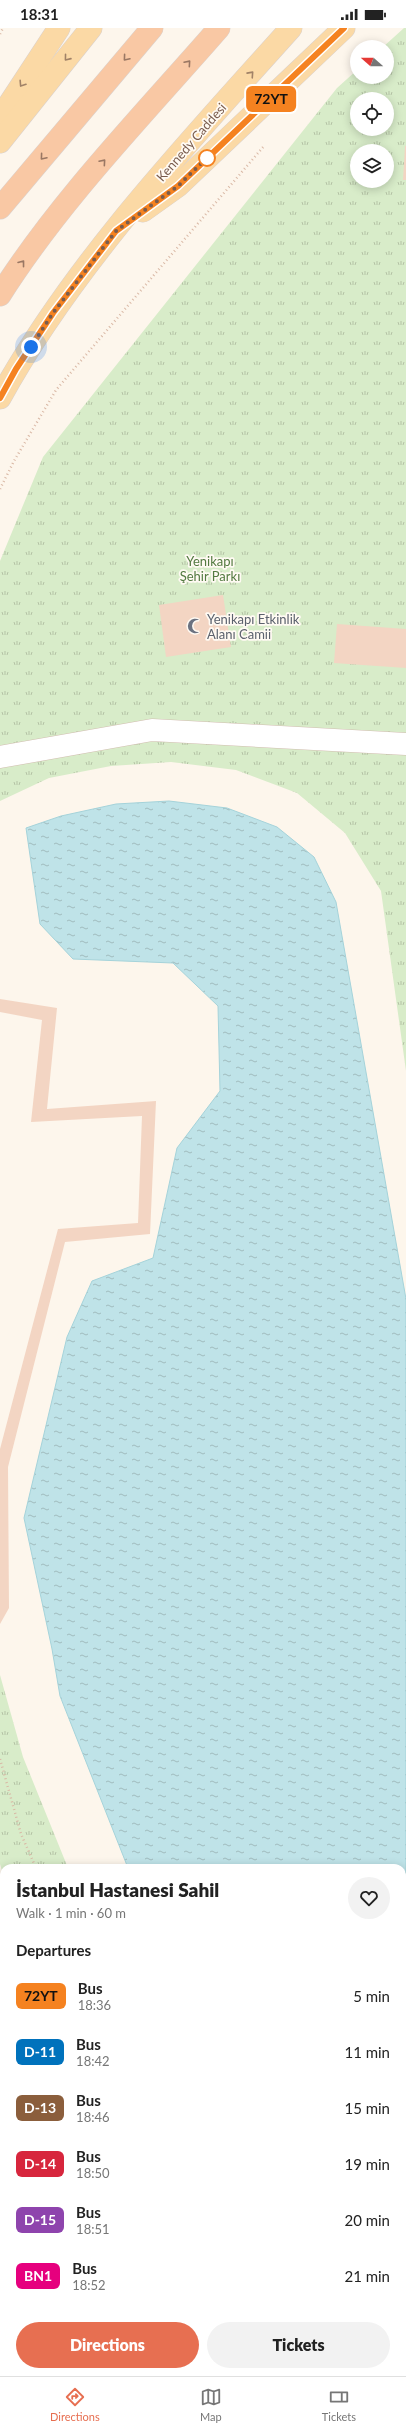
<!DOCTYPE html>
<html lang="en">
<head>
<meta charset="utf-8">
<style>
  :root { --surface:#fff; --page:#f2f2f2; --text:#222; --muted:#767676; --line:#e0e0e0; --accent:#e76f51 }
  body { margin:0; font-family:Lato,sans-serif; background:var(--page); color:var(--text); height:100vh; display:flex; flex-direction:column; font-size:15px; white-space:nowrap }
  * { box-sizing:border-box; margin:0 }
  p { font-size:13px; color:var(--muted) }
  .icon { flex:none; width:22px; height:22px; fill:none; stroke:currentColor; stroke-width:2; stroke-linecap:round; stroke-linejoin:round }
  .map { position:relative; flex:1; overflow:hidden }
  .panel { position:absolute; left:0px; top:1836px; width:406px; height:512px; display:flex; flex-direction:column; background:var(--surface); border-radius:12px 12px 0 0; box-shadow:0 2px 10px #0003 }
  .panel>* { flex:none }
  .badge { padding:0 8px; border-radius:6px; font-size:14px; line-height:26px }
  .needle { width:26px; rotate:291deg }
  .buttons { position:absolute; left:350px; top:12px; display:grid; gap:8px }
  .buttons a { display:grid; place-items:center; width:44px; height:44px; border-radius:50%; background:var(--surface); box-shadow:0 2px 10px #0003; font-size:20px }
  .you { position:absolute; width:20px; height:20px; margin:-10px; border:3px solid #fff; border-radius:50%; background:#1a73e8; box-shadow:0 0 0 6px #1a73e833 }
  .map>.badge { position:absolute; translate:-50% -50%; box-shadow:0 0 0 2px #fff }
  h2 { padding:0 16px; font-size:15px; line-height:36px }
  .round { display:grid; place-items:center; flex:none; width:42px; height:42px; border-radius:21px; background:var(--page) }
  .overview { display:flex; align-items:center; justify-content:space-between; height:68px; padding:0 16px }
  h1 { font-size:19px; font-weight:800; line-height:30px }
  .cta { display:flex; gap:8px; margin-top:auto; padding:8px 16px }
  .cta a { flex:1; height:46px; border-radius:24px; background:var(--accent); color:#fff; font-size:16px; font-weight:800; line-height:46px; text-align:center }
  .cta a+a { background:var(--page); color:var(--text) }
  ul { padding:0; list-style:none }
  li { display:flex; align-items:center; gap:12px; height:56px; padding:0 16px }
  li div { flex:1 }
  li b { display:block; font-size:15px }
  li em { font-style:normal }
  li .badge { min-width:44px; font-weight:700; text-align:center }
  .status { display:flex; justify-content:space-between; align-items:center; height:28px; padding:0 20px; background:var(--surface); direction:ltr }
  .status svg { height:11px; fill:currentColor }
  .tabs { display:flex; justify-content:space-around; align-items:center; height:56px; border-top:1px solid var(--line); background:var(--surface); font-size:11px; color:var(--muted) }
  .tabs a { display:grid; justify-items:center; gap:2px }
  .tabs .active { color:var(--accent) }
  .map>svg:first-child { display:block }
  .park { fill:url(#park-tufts); fill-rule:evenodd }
  .water { fill:url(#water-ripples); stroke:#a5d3da }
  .building { fill:#f3d5c3 }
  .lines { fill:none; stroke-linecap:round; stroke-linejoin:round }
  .pedestrian-casing { stroke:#d1beb0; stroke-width:23 }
  .primary-casing { stroke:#dad1cd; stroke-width:23 }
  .trunk-casing { stroke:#dad1cd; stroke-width:23 }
  .path { stroke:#d9b8a5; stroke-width:2.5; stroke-dasharray:1 3; stroke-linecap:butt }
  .pedestrian { stroke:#fff; stroke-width:22 }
  .primary { stroke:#fbd9a5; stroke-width:22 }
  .trunk { stroke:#f9c8a4; stroke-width:22 }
  .oneway { stroke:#a18267 }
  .oneway2 { stroke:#9a7763 }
  .line-casing { stroke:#fff; stroke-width:9 }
  .line { stroke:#f58220; stroke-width:6 }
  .walk { stroke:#7a5c4d; stroke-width:4; stroke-dasharray:0 7.2 }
  .stop-dot { fill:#fff; stroke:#f58220; stroke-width:2 }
  .labels { text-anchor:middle; stroke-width:3.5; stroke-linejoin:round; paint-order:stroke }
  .street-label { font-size:13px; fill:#7a5c4d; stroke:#fffaf3 }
  .park-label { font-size:13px; fill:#537a41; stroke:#fffaf3 }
  .worship-label { font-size:13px; fill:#5b616d; stroke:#fffaf3; text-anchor:start }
</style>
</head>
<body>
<div class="status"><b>18:31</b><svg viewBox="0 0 49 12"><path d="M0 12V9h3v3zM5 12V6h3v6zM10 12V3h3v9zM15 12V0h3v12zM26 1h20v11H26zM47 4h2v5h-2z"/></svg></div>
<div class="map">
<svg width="406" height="2348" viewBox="0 0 406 2348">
  <defs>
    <pattern id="park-tufts" width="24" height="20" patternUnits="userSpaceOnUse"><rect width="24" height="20" fill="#d8ecc9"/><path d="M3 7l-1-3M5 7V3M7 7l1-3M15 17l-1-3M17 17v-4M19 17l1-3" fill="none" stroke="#b4c2a5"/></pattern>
    <pattern id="water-ripples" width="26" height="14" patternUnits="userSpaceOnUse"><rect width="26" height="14" fill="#bfe3e8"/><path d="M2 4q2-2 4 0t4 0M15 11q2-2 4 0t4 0" fill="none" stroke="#a0bbbe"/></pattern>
  </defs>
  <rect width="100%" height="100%" fill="#fdf6ec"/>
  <g class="park">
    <path d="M404,0H406V1043L381,863L345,805L297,765L236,742L171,734L111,738L49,750L0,773V533L43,429L337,60L357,42V49H387V19H383ZM357,71H387V101H357ZM357,123H387V153H357Z"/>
    <polygon points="0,1647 23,1729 68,1840 4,1840 4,1850 0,1836"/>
    <polygon points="177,2344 267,2344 267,2348 178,2348"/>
  </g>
  <polygon class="water" points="169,773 227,780 277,799 314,829 336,874 406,1271 406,2348 321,2348 320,2344 402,2344 402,1840 128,1840 60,1668 52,1621 24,1490 67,1309 92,1253 153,1230 177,1120 220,1063 218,978 173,935 73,931 40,896 26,800 61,788 116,776"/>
  <g class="building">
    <polygon points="405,118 406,118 406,152 403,152"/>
    <polygon points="223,567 231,619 166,629 159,577"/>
    <polygon points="337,596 406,601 406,640 334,635"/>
    <polygon points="0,971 57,980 47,1081 156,1073 150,1206 65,1214 8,1439 9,1580 0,1596 0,1421 58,1201 138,1195 142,1088 31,1094 42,992 0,984"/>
  </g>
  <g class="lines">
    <g class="pedestrian-casing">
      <polyline id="pedestrian" points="0,729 152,702 406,716"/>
    </g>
    <g class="primary-casing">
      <g id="primary">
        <polyline points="0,90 59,0"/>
        <polyline points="0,114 91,0"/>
        <polyline points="143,183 178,158 344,0"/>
        <path d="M0,370C74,235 189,114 291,0"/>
        <polyline points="0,1954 4,1967"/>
        <polyline points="135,2344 136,2348"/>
      </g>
    </g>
    <g class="trunk-casing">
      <g id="trunk">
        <polyline points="0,180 152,0"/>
        <path d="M0,267C60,172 145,85 219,0"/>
        <polyline points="0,2138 4,2149"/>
        <polyline points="0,2337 4,2348"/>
        <polyline points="69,2344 70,2348"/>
      </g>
    </g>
    <g class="path">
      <polyline points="0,6 3,0"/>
      <polyline points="0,461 14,433 56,362 264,118"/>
      <polyline points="0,1731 21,1806 36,1840"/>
      <polyline points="0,1865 4,1877"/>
      <polyline points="172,2344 173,2348"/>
      <polyline points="237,2344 238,2348"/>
    </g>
    <use href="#pedestrian" class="pedestrian"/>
    <use href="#primary" class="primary"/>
    <use href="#trunk" class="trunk"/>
  </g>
  <defs><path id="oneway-chevron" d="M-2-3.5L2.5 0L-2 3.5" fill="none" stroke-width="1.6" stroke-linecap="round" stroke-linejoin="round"/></defs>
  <g class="oneway">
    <use href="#oneway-chevron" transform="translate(67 30) rotate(129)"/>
    <use href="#oneway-chevron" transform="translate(251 46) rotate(-48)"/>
    <use href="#oneway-chevron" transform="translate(22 56) rotate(123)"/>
  </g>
  <g class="oneway2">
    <use href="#oneway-chevron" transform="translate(126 30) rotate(130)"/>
    <use href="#oneway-chevron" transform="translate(188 35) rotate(-49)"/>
    <use href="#oneway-chevron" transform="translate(43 129) rotate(130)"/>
    <use href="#oneway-chevron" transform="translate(103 134) rotate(-49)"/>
    <use href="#oneway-chevron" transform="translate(22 235) rotate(-52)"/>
  </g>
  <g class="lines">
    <g class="line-casing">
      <polyline id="line" points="0,370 16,341 53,285 116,203 178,158 344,0"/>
    </g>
    <use href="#line" class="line"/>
    <polyline class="walk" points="31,319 53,285 116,203 178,158 212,125 207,130"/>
  </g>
  <defs>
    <g id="mosque-bare" transform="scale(1.2)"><path d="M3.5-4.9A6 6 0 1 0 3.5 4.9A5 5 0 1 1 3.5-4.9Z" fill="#6b7280" stroke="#fffaf3" stroke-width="2.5" paint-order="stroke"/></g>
  </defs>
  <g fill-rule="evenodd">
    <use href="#mosque-bare" x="195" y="598"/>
  </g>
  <circle class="stop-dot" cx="207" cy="130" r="8"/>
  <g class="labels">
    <g class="street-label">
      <text transform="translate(191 114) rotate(-49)" y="5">Kennedy Caddesi</text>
    </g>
    <g class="park-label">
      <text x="210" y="538">Yenikapı<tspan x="210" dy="15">Şehir Parkı</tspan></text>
    </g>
    <g class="worship-label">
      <text x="207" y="596">Yenikapı Etkinlik<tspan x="207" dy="15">Alanı Camii</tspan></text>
    </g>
  </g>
</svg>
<div class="buttons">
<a><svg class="needle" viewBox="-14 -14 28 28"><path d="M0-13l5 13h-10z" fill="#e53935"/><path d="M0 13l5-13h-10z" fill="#767676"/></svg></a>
<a><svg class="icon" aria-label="locate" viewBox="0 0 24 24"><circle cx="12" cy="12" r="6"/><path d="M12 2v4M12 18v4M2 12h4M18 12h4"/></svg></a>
<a><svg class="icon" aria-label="layers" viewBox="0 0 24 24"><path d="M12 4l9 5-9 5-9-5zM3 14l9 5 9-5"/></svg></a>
</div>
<div class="you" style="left:31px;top:319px"></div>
<b class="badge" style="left:271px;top:71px;background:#f58220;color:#111">72YT</b>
<section class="panel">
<div class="overview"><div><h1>İstanbul Hastanesi Sahil</h1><p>Walk · 1 min · 60 m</p></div><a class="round"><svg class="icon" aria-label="heart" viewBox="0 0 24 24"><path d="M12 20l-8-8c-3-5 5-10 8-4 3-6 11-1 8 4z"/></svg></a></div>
<h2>Departures</h2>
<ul>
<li><span class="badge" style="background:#f58220;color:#111">72YT</span><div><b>Bus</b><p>18:36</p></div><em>5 min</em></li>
<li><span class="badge" style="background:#0072bc;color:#fff">D-11</span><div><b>Bus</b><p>18:42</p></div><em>11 min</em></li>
<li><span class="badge" style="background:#8b5e3c;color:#fff">D-13</span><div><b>Bus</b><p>18:46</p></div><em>15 min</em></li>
<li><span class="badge" style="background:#d7263d;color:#fff">D-14</span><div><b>Bus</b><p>18:50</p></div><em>19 min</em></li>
<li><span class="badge" style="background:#8e44ad;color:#fff">D-15</span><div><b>Bus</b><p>18:51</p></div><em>20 min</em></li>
<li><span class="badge" style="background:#e6007e;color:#fff">BN1</span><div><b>Bus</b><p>18:52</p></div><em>21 min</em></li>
</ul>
<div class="cta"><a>Directions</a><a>Tickets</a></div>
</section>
</div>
<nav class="tabs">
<a class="active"><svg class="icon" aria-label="directions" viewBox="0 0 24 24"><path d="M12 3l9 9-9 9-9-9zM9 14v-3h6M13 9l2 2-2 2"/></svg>Directions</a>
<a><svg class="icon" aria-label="map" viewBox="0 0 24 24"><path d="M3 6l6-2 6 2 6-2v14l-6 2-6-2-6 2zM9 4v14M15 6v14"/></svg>Map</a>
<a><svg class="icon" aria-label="tickets" viewBox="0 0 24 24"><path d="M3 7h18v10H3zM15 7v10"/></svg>Tickets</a>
</nav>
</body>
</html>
